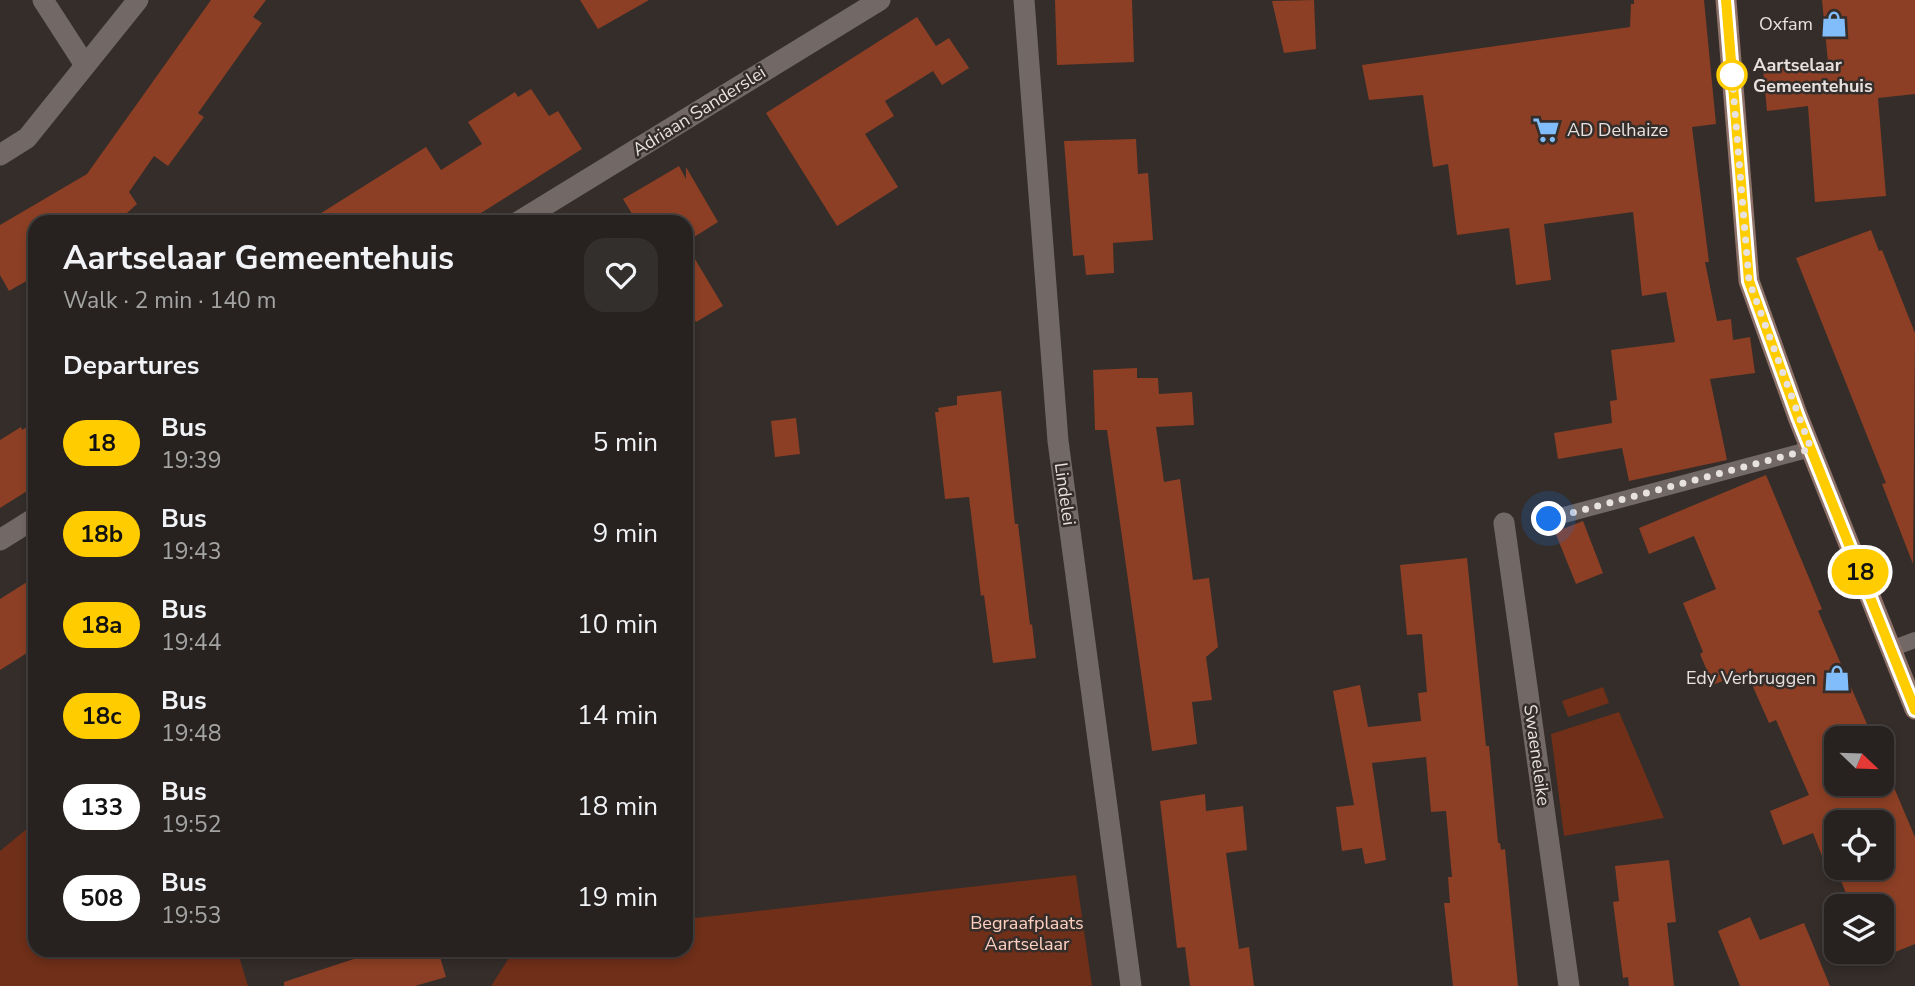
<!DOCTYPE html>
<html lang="en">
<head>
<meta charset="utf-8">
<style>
  :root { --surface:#272220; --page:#332f2d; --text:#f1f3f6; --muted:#a4a4a5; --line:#433f3e }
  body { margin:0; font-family:"Nunito Sans",sans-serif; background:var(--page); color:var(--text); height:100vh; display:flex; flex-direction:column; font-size:26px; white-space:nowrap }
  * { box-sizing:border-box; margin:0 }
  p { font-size:23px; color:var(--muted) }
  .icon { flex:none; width:38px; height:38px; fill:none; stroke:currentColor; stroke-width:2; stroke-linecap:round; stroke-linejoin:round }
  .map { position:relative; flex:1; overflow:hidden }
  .drawer { position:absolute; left:28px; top:215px; width:665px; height:742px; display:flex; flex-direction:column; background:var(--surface); border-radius:21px; box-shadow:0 4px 10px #0003,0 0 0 2px var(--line) }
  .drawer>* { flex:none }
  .badge { padding:0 14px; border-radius:23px; font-size:24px; line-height:46px }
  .needle { width:46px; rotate:113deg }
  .controls { position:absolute; left:1824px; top:726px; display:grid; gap:14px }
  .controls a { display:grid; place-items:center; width:70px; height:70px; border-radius:14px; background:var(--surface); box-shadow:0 4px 10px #0003,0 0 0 2px var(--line); font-size:35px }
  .you { position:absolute; width:35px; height:35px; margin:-18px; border:5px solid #fff; border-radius:50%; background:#1a73e8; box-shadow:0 0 0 10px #1a73e833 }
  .map>.badge { position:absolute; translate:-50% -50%; box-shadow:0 0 0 4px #fff }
  h2 { padding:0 35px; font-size:26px; line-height:63px }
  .round { display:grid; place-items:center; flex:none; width:74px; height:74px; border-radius:21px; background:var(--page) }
  .overview { display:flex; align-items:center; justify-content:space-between; height:119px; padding:0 35px }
  h1 { font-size:33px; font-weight:700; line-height:52px }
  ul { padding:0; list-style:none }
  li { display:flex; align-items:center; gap:21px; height:91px; padding:0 35px }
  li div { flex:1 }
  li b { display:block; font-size:26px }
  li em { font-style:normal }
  li .badge { min-width:77px; font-weight:700; text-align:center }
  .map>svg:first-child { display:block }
  .green { fill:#6f2f19 }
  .building { fill:#8c3f24 }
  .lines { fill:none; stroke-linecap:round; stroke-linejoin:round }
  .lane { stroke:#726966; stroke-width:16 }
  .street { stroke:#726966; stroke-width:21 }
  .secondary { stroke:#8e7167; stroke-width:21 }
  .line-casing { stroke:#fff; stroke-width:16 }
  .line { stroke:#fc0; stroke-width:10 }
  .walk { stroke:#e7e2e0; stroke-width:7; stroke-dasharray:0 12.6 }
  .stop-dot { fill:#fff; stroke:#fc0; stroke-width:3.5 }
  .labels { text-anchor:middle; stroke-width:5; stroke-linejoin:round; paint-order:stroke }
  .poi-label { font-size:18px; fill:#e7e2e0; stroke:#342d2a; text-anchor:end }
  .stop-label { font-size:18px; font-weight:bold; fill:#e7e2e0; stroke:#342d2a; text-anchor:start }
  .street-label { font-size:18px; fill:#e7e2e0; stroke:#342d2a }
  .park-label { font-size:18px; fill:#fed0c0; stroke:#342d2a }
</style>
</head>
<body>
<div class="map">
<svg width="1915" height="986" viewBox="0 0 1915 986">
  <rect width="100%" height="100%" fill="#342d2a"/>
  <g class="green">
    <polygon points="1603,687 1609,703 1568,717 1562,701"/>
    <polygon points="1619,712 1664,818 1564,836 1551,734"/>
    <polygon points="35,822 35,950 237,950 248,986 0,986 0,851"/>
    <polygon points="1076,875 1092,986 491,986 514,950 686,950 686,919"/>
  </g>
  <g class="building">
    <polygon points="211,0 266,0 253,17 262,23 198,113 204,117 168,166 154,156 129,192 137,204 117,222 35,222 35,276 9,291 0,275 0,225 87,174"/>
    <polygon points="580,0 649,0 598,29"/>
    <polygon points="1055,0 1132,0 1134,62 1057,65"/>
    <polygon points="1314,0 1316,49 1284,53 1272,1"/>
    <polygon points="1634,0 1704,0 1716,124 1692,127 1709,262 1705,262 1717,321 1731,319 1733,340 1750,337 1755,373 1710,379 1727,460 1629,481 1622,448 1558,459 1554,433 1612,423 1610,401 1617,400 1611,350 1675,342 1666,292 1642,296 1633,212 1544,224 1551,280 1516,285 1509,228 1457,235 1448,164 1433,167 1423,95 1369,100 1362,65 1630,27 1631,4 1634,4"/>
    <polygon points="1822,0 1915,0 1915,94 1878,98 1886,196 1815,202 1808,106 1767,111 1763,69 1828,62"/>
    <polygon points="917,17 936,46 949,38 969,68 942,85 933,71 885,101 894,116 865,134 898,187 837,226 766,113"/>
    <polygon points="531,89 549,116 558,111 582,149 467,222 307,222 426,147 441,170 482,144 468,122 515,92 518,97"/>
    <polygon points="1136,139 1138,174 1148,173 1153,240 1113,243 1114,273 1086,275 1084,255 1073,256 1064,141"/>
    <polygon points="679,166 686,179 686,167 718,222 686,242 686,222 637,222 623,199"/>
    <polygon points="1871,230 1879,251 1882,250 1915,333 1913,564 1882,484 1886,483 1796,258"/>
    <polygon points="686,244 723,306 696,322 686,305"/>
    <polygon points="1137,368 1137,378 1158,378 1159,394 1192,392 1194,425 1156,427 1164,482 1180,479 1193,580 1209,578 1218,647 1206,657 1212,700 1192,702 1197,744 1152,751 1107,430 1095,430 1094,397 1093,370"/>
    <polygon points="1001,391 1015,524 1018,524 1030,625 1032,624 1036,658 993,663 984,595 981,596 969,497 945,499 935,412 939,412 938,408 957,405 957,396"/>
    <polygon points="796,418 800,454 775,457 771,421"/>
    <polygon points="35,422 35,486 0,508 0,440 21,427 22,430"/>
    <polygon points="1766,475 1822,609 1818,611 1873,738 1836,738 1836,784 1881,784 1881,757 1915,837 1915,944 1873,961 1869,952 1881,952 1881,906 1851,906 1836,868 1881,868 1881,822 1836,822 1836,867 1830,853 1822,856 1813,833 1783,845 1770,811 1809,795 1776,720 1769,723 1746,671 1713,685 1700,654 1703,652 1683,603 1716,589 1694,536 1649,554 1639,528"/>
    <polygon points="1583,521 1603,573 1576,584 1555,532"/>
    <polygon points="1467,558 1486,746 1489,746 1498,843 1500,843 1501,850 1505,849 1518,986 1453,986 1444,903 1450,903 1448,877 1452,877 1446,811 1431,812 1426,757 1372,763 1386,860 1365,864 1362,848 1342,851 1336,807 1354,805 1333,691 1360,685 1368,727 1421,721 1418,693 1427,692 1422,634 1407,635 1400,565"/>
    <polygon points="35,577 35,648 0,670 0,599"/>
    <polygon points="1205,794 1206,811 1243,806 1247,850 1226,853 1239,949 1249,947 1254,986 1190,986 1185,947 1177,948 1160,801"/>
    <polygon points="1669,860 1676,922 1667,923 1674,986 1629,986 1628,977 1623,978 1613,902 1619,901 1615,866"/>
    <polygon points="1750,917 1760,940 1804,923 1830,986 1740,986 1718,931"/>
    <polygon points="381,950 438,950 446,977 415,986 284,986 284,982"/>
  </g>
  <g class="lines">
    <g class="lane">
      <polyline points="1549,519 1811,449"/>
      <polyline points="1891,649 1915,640"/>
    </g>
    <g class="street">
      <polyline points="43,0 85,65"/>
      <polyline points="1024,0 1058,441 1131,986"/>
      <polyline points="0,155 27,138 138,0"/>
      <polyline points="518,222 880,0"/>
      <polyline points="1504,523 1569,986"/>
      <polyline points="0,540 35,518"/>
    </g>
    <polyline class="secondary" points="1726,0 1749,281 1798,417 1915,709"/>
  </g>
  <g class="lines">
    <g class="line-casing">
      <polyline id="line" points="1726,0 1749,281 1798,417 1915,710"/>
    </g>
    <use href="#line" class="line"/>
    <polyline class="walk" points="1549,519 1811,449 1749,281 1732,75"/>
  </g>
  <defs>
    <g id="shop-bare" transform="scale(2.1)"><path d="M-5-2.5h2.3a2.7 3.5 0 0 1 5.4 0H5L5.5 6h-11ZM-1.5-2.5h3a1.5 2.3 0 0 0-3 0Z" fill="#80bdfa" stroke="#342d2a" stroke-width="2.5" paint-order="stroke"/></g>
    <g id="supermarket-bare" transform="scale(2.1)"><path d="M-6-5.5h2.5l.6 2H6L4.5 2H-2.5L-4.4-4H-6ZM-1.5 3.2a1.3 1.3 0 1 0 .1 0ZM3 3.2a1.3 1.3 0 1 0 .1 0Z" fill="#80bdfa" stroke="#342d2a" stroke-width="2.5" paint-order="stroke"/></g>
  </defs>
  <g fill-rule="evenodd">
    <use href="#shop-bare" x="1834" y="24"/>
    <use href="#supermarket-bare" x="1546" y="130"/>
    <use href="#shop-bare" x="1837" y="678"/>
  </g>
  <circle class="stop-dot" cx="1732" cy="75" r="14"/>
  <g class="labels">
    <g class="poi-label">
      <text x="1813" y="30">Oxfam</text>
      <text x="1567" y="136" text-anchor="start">AD Delhaize</text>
      <text x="1816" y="684">Edy Verbruggen</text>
    </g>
    <g class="stop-label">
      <text x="1753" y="71">Aartselaar<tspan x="1753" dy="21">Gemeentehuis</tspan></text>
    </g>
    <g class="street-label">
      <text transform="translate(699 111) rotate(-32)" y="6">Adriaan Sanderslei</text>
      <text transform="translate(1065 494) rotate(82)" y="6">Lindelei</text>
      <text transform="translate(1537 755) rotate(82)" y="6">Swaeneleike</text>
    </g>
    <g class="park-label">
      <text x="1027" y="929">Begraafplaats<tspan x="1027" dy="21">Aartselaar</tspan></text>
    </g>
  </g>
</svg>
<div class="controls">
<a><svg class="needle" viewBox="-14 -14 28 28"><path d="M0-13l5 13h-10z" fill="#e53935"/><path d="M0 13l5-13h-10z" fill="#a4a4a5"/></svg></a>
<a><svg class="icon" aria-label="locate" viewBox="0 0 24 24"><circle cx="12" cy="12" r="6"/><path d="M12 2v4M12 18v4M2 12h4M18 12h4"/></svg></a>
<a><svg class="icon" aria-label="layers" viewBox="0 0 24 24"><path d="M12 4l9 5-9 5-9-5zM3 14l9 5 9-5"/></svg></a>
</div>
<div class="you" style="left:1549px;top:519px"></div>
<b class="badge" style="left:1860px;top:572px;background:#fc0;color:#111">18</b>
<section class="drawer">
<div class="overview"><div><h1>Aartselaar Gemeentehuis</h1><p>Walk · 2 min · 140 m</p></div><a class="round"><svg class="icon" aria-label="heart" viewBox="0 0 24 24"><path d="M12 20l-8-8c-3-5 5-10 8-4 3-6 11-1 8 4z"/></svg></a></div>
<h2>Departures</h2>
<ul>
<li><span class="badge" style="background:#fc0;color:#111">18</span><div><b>Bus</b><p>19:39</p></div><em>5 min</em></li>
<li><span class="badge" style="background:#fc0;color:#111">18b</span><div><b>Bus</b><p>19:43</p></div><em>9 min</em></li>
<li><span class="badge" style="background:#fc0;color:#111">18a</span><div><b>Bus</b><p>19:44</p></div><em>10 min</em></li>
<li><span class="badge" style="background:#fc0;color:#111">18c</span><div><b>Bus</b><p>19:48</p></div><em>14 min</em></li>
<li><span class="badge" style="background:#fff;color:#111">133</span><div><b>Bus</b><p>19:52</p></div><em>18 min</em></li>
<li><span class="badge" style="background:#fff;color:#111">508</span><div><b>Bus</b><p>19:53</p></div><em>19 min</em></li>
</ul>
</section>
</div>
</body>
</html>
